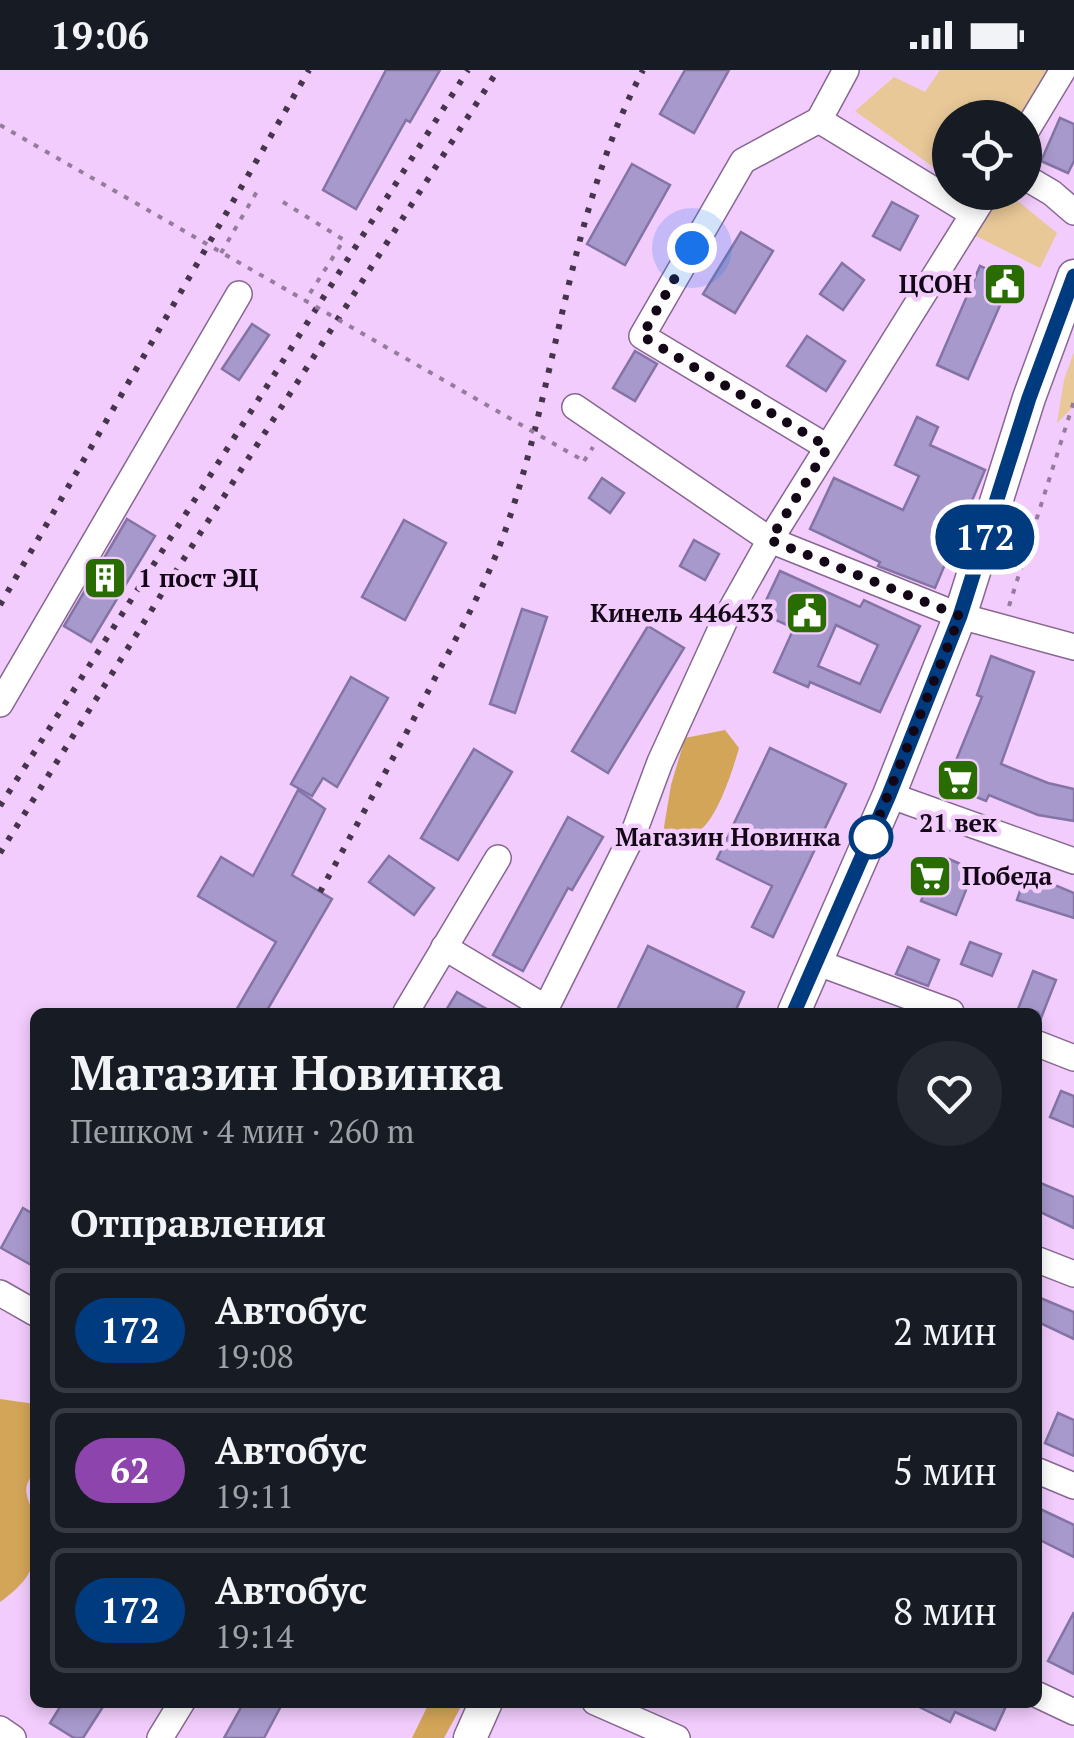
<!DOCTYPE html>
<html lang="ru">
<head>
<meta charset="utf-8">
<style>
  :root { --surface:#171b24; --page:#242831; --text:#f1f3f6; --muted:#9ea1a6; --line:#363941 }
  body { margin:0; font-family:"PT Serif",serif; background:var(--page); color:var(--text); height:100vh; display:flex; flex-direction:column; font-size:38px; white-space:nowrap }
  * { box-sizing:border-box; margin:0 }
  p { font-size:32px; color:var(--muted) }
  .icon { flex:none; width:55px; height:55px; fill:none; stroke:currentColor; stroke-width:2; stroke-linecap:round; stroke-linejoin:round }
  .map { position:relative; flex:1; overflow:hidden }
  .details { position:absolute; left:30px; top:938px; width:1012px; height:700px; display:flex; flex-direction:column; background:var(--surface); border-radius:15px; box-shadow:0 5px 15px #0003 }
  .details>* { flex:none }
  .badge { padding:0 20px; border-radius:32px; font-size:35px; line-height:65px }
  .controls { position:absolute; left:932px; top:30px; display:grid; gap:20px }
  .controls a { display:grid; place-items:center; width:110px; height:110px; border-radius:50%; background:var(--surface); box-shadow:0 5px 15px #0003; font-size:50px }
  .you { position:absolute; width:50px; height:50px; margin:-25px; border:8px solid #fff; border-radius:50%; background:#1a73e8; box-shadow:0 0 0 15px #1a73e833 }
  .map>.badge { position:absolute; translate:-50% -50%; box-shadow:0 0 0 5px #fff }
  h2 { padding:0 40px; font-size:38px; line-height:90px }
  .round { display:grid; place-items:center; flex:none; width:105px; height:105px; border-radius:52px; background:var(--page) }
  .summary { display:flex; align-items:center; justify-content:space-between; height:170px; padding:0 40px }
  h1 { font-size:48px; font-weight:700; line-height:75px }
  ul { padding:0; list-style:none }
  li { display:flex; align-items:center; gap:30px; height:125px; margin:0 20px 15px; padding:0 20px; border:5px solid var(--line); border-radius:15px }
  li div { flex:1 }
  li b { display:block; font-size:38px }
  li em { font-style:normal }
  li .badge { min-width:110px; font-weight:700; text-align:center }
  .status { display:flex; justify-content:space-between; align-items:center; height:70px; padding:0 50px; background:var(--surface); direction:ltr }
  .status svg { height:28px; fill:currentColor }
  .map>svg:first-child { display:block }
  .green { fill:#e8c897 }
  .forest { fill:#d3a558 }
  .building { fill:#a899cc; stroke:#8374a5; stroke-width:2.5; fill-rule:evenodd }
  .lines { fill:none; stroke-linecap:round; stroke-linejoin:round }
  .minor-casing { stroke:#876791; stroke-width:28 }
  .major-casing { stroke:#876791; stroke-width:35 }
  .path { stroke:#957b9d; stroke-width:4; stroke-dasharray:5 8; stroke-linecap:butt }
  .minor { stroke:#fff; stroke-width:25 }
  .major { stroke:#fff; stroke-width:32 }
  .rail { stroke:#46344c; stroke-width:6; stroke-dasharray:5 10; stroke-linecap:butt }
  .path-bridge { stroke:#957b9d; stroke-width:4; stroke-dasharray:5 8; stroke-linecap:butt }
  .line-casing { stroke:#fff; stroke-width:22 }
  .line { stroke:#003b80; stroke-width:15 }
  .walk { stroke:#130717; stroke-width:10; stroke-dasharray:0 18 }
  .stop-dot { fill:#fff; stroke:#003b80; stroke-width:5 }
  .labels { text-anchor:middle; stroke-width:9; stroke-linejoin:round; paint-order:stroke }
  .poi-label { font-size:25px; font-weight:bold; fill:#130717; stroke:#f1ccfc; text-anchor:end }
  .stop-label { font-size:25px; font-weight:bold; fill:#130717; stroke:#f1ccfc; text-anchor:end }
</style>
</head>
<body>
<div class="status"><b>19:06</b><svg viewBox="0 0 49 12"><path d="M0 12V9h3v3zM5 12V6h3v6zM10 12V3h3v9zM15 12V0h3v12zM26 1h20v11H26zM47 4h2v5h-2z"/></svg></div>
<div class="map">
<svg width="1074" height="1668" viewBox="0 0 1074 1668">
  <rect width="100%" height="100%" fill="#f1ccfc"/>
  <g class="green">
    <polygon points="940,0 1049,0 1020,47 950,48 950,109 855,41 894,7 925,22"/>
    <polygon points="1003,123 1008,123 1057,163 1040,198 976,166"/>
    <polygon points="1074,282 1074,336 1057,353 1064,310"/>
  </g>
  <g class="forest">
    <path d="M725,660L739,678C733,699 716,755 695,763C686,766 673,764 663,763L671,715L685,668Z"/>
    <path d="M0,1329L35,1334V1402C17,1422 32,1430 35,1452C41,1491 31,1510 0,1532Z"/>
    <polygon points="429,1633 463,1633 444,1668 412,1668"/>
  </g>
  <g class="building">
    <polygon points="386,0 440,0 410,52 406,50 356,139 323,120"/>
    <polygon points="685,0 729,0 694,63 660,44"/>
    <polygon points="1060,48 1074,54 1074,91 1068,103 1041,91"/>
    <polygon points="632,94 670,115 625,195 587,174"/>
    <polygon points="892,132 918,146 900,180 873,166"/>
    <polygon points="741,162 773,181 735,243 703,224"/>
    <polygon points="842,193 864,210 843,240 820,224"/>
    <polygon points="980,196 1011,210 968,309 937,295"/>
    <polygon points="252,254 269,265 239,310 222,299"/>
    <polygon points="807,266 845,291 826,321 787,296"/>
    <polygon points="635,281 657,294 635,331 613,318"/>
    <polygon points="917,347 938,357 930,375 985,400 935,518 878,496 880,492 810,459 834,408 903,440 919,406 895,395"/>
    <polygon points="602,408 624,423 610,443 589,428"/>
    <polygon points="127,449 155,466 91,572 64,556"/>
    <polygon points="404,450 446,473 405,550 362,527"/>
    <polygon points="694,470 719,484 705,510 680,496"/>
    <path d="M780,501L860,537L864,530L920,556L880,642L810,612L808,617L774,602L794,558L760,543ZM836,555L878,575L860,614L818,596Z"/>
    <polygon points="522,539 547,547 515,643 490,634"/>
    <polygon points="648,556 684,578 608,703 572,681"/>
    <polygon points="991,586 1034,602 1001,694 1048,713 1074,719 1074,751 1038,745 989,725 986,731 946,715 982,627 977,625"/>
    <polygon points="351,607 388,628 337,717 323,708 312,726 291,714"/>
    <polygon points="770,678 846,714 773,867 752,857 772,816 717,789"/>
    <polygon points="474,679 512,702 458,790 421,768"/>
    <polygon points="298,720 325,739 292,805 332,829 266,942 235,942 276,872 198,826 221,787 253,806"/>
    <polygon points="568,747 603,767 572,820 568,818 523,901 493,885"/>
    <polygon points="389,786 434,818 414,845 369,812"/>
    <polygon points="949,789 974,800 956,845 921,831 936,793 946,797"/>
    <polygon points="1026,803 1074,823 1074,848 1017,830"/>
    <polygon points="970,872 1001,884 992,906 961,894"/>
    <polygon points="648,876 744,922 735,942 616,942"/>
    <polygon points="908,877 939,890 928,916 896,904"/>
    <polygon points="1033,901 1056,910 1041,948 1038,942 1018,939"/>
    <polygon points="457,922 492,942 445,942"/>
    <polygon points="1061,1021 1074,1026 1074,1057 1050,1047"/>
    <polygon points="1038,1112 1074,1127 1074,1158 1038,1141"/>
    <polygon points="23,1138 35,1145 35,1197 1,1178"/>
    <polygon points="1038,1227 1074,1242 1074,1269 1038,1252"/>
    <polygon points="1058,1343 1074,1350 1074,1386 1045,1373"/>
    <polygon points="1038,1438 1074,1455 1074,1487 1038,1469"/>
    <polygon points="1074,1542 1074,1604 1048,1591"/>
    <polygon points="63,1632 106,1632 83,1668 74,1668 50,1653"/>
    <polygon points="244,1632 271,1632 280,1638 264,1668 224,1668"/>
    <polygon points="909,1632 1008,1632 995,1660 955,1642 950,1652"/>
  </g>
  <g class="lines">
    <g class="minor-casing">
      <g id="minor">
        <polyline points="846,0 819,50 973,144"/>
        <polyline points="819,50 743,91 642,266 827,377"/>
        <polyline points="1025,63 1063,0"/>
        <polyline points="1025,107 1052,123 1074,142"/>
        <polyline points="575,337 770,470 960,546 1074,577"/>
        <polyline points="0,634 239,224"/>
        <polyline points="889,725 1074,791"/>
        <polyline points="444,877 546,938"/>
        <polyline points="816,892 951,942"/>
        <polyline points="406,942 498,788"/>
        <polyline points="544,942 634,762 660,692 724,552 770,470 987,122"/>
        <polyline points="1038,974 1074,988"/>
        <polyline points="1038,1190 1074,1204"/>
        <polyline points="0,1223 35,1243"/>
        <polyline points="1038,1401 1074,1416"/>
        <polyline points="1038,1625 1074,1642"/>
        <polyline points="595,1632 677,1668"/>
        <polyline points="0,1659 13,1668"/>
        <polyline points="160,1668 182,1632"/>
      </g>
    </g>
    <g class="major-casing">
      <g id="major">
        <polyline points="794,942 889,725 960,546 1029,328 1074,206"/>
        <polyline points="470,1668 486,1632"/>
      </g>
    </g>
    <g class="path">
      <polyline points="283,132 344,170 305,231"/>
      <polyline points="221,183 259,118"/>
      <polyline points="584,391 593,377"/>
      <polyline points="1009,536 1074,331"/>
    </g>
    <use href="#minor" class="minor"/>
    <use href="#major" class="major"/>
    <g class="rail">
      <polyline points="0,535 309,0"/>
      <polyline points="0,736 468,0"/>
      <polyline points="0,783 176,501 498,0"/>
      <path d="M320,822C359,751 398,680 435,608C460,561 486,514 504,464C558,312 567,145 643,0"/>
    </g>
    <polyline class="path-bridge" points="0,55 584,391"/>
  </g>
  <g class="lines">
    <g class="line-casing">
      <polyline id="line" points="794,942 889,725 960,546 1029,328 1074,206"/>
    </g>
    <use href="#line" class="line"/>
    <polyline class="walk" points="692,178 642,266 828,377 770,470 960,546 871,767"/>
  </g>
  <defs>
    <g id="civic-square" transform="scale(2.25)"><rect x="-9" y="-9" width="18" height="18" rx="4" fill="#296c02" stroke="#f1ccfc"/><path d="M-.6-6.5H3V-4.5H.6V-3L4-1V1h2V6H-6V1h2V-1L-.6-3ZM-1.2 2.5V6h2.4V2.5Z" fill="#fff"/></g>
    <g id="building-square" transform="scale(2.25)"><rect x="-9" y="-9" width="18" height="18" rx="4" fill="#296c02" stroke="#f1ccfc"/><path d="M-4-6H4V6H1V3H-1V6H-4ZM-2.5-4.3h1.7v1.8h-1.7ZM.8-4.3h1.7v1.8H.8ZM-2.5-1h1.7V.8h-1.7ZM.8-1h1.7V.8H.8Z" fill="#fff"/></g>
    <g id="supermarket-square" transform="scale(2.25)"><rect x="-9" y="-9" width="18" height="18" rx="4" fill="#296c02" stroke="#f1ccfc"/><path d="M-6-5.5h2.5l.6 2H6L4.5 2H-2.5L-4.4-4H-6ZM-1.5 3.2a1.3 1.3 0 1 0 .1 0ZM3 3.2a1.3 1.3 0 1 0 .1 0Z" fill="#fff"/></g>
  </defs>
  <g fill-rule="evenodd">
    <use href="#civic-square" x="1005" y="214"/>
    <use href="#building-square" x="105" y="508"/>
    <use href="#civic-square" x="807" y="543"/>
    <use href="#supermarket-square" x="958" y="710"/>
    <use href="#supermarket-square" x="930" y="806"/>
  </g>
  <circle class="stop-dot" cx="871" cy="767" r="20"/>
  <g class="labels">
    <g class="poi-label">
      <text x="972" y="223">ЦСОН</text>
      <text x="138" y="517" text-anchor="start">1 пост ЭЦ</text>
      <text x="774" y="552">Кинель 446433</text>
      <text x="958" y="762" text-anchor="middle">21 век</text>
      <text x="962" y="815" text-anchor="start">Победа</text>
    </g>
    <g class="stop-label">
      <text x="841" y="776">Магазин Новинка</text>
    </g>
  </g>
</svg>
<div class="controls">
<a><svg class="icon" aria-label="locate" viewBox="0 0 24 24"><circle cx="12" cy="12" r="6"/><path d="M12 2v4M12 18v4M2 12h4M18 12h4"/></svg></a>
</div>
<div class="you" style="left:692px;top:178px"></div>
<b class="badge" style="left:985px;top:467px;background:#003b80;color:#fff">172</b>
<section class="details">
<div class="summary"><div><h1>Магазин Новинка</h1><p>Пешком · 4 мин · 260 m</p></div><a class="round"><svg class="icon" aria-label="heart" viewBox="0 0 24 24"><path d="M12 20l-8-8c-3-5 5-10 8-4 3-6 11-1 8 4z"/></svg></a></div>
<h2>Отправления</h2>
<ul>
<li><span class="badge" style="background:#003b80;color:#fff">172</span><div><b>Автобус</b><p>19:08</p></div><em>2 мин</em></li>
<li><span class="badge" style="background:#8e44ad;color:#fff">62</span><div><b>Автобус</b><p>19:11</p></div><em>5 мин</em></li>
<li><span class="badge" style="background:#003b80;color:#fff">172</span><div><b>Автобус</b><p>19:14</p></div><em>8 мин</em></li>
</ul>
</section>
</div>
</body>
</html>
